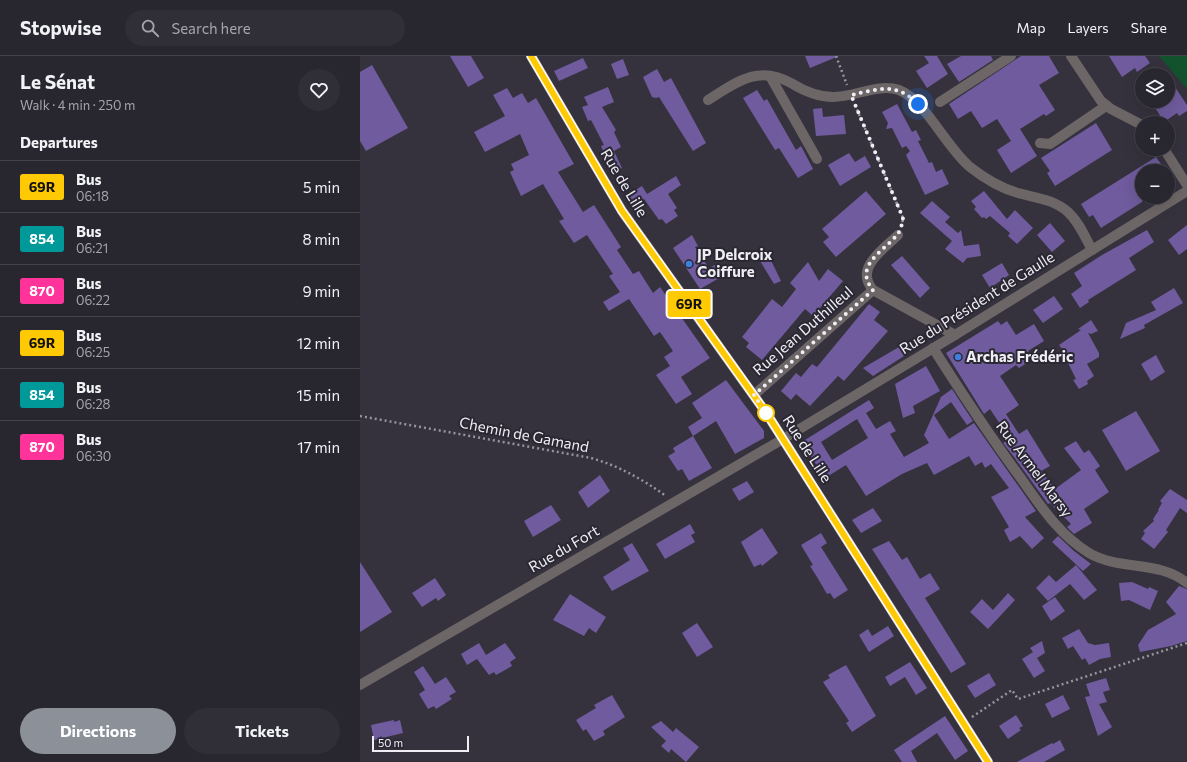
<!DOCTYPE html>
<html lang="en">
<head>
<meta charset="utf-8">
<style>
  :root { --surface:#28262e; --page:#302e36; --text:#f1f3f6; --muted:#a5a5aa; --line:#44434a; --accent:#8c9099 }
  body { margin:0; font-family:Commissioner,sans-serif; background:var(--page); color:var(--text); height:100vh; display:flex; flex-direction:column; font-size:15px; white-space:nowrap }
  * { box-sizing:border-box; margin:0 }
  p { font-size:13px; color:var(--muted) }
  .icon { flex:none; width:22px; height:22px; fill:none; stroke:currentColor; stroke-width:2; stroke-linecap:round; stroke-linejoin:round }
  .map { position:relative; flex:1; overflow:hidden }
  .sheet { display:flex; flex-direction:column; background:var(--surface); width:360px }
  .sheet>* { flex:none }
  .badge { padding:0 8px; border-radius:3px; font-size:14px; line-height:26px }
  .buttons { position:absolute; left:775px; top:12px; display:grid; gap:8px }
  .buttons a { display:grid; place-items:center; width:40px; height:40px; border-radius:50%; background:var(--surface); box-shadow:0 4px 16px #0002,0 0 0 1px var(--line); font-size:20px }
  .scale { position:absolute; left:12px; bottom:10px; width:97px; box-sizing:border-box; padding-left:4px; border:2px solid #efeef5; border-top:0; font-size:11px; line-height:14px; white-space:nowrap; color:#efeef5; -webkit-text-stroke:3px #2b2834; paint-order:stroke }
  .you { position:absolute; width:20px; height:20px; margin:-10px; border:3px solid #fff; border-radius:50%; background:#1a73e8; box-shadow:0 0 0 6px #1a73e833 }
  .map>.badge { position:absolute; translate:-50% -50%; box-shadow:0 0 0 2px #fff }
  h2 { padding:0 20px; font-size:15px; line-height:36px }
  .round { display:grid; place-items:center; flex:none; width:42px; height:42px; border-radius:21px; background:var(--page) }
  .headline { display:flex; align-items:center; justify-content:space-between; height:68px; padding:0 20px }
  h1 { font-size:19px; font-weight:700; line-height:30px }
  .action { display:flex; gap:8px; margin-top:auto; padding:8px 20px }
  .action a { flex:1; height:46px; border-radius:24px; background:var(--accent); color:#fff; font-size:16px; font-weight:700; line-height:46px; text-align:center }
  .action a+a { background:var(--page); color:var(--text) }
  ul { padding:0; list-style:none }
  li { display:flex; align-items:center; gap:12px; height:52px; padding:0 20px; border-top:1px solid var(--line) }
  li div { flex:1 }
  li b { display:block; font-size:15px }
  li em { font-style:normal }
  li .badge { min-width:44px; font-weight:700; text-align:center }
  header { display:flex; align-items:center; gap:24px; box-sizing:border-box; height:56px; padding:0 20px; background:var(--surface); border-bottom:1px solid var(--line) }
  header strong { font-size:19px }
  nav { display:flex; gap:22px; margin-inline-start:auto; font-size:14px }
  .search { width:280px; height:36px; background:var(--page); display:flex; align-items:center; gap:10px; box-sizing:border-box; padding:0 14px; border-radius:22px; color:var(--muted); font-size:15px }
  main { display:flex; flex:1; min-height:0 }
  .map>svg:first-child { display:block }
  .green { fill:#12532e }
  .building { fill:#6f5b9d; fill-rule:evenodd }
  .lines { fill:none; stroke-linecap:round; stroke-linejoin:round }
  .path { stroke:#96949d; stroke-width:2.5; stroke-dasharray:2 3; stroke-linecap:butt }
  .minor { stroke:#6d6666; stroke-width:10 }
  .major { stroke:#a59695; stroke-width:10 }
  .line-casing { stroke:#fff; stroke-width:9 }
  .line { stroke:#ffc904; stroke-width:6 }
  .walk { stroke:#efeef5; stroke-width:4; stroke-dasharray:0 7.2 }
  .shop-dot { fill:#3f7fe0; stroke:#2b2834; stroke-width:1.5 }
  .stop-dot { fill:#fff; stroke:#ffc904; stroke-width:2 }
  .labels { text-anchor:middle; stroke-width:4; stroke-linejoin:round; paint-order:stroke }
  .street-label { font-size:15px; fill:#efeef5; stroke:#2b2834 }
  .poi-label { font-size:15px; font-weight:bold; fill:#efeef5; stroke:#2b2834; text-anchor:start }
</style>
</head>
<body>
<header>
<strong>Stopwise</strong>
<div class="search"><svg class="icon" aria-label="search" viewBox="0 0 24 24"><circle cx="10" cy="10" r="6"/><path d="M15 15l6 6"/></svg>Search here</div>
<nav><a>Map</a><a>Layers</a><a>Share</a></nav>
</header>
<main>
<section class="sheet">
<div class="headline"><div><h1>Le Sénat</h1><p>Walk · 4 min · 250 m</p></div><a class="round"><svg class="icon" aria-label="heart" viewBox="0 0 24 24"><path d="M12 20l-8-8c-3-5 5-10 8-4 3-6 11-1 8 4z"/></svg></a></div>
<h2>Departures</h2>
<ul>
<li><span class="badge" style="background:#ffc904;color:#111">69R</span><div><b>Bus</b><p>06:18</p></div><em>5 min</em></li>
<li><span class="badge" style="background:#099;color:#fff">854</span><div><b>Bus</b><p>06:21</p></div><em>8 min</em></li>
<li><span class="badge" style="background:#f39;color:#fff">870</span><div><b>Bus</b><p>06:22</p></div><em>9 min</em></li>
<li><span class="badge" style="background:#ffc904;color:#111">69R</span><div><b>Bus</b><p>06:25</p></div><em>12 min</em></li>
<li><span class="badge" style="background:#099;color:#fff">854</span><div><b>Bus</b><p>06:28</p></div><em>15 min</em></li>
<li><span class="badge" style="background:#f39;color:#fff">870</span><div><b>Bus</b><p>06:30</p></div><em>17 min</em></li>
</ul>
<div class="action"><a>Directions</a><a>Tickets</a></div>
</section>
<div class="map">
<svg width="827" height="706" viewBox="0 0 827 706">
  <rect width="100%" height="100%" fill="#35323e"/>
  <polygon class="green" points="799,0 827,0 827,33"/>
  <g class="building">
    <polygon points="90,0 111,0 124,22 108,31"/>
    <polygon points="445,0 479,0 450,12"/>
    <polygon points="564,0 577,0 588,18 567,32 556,15 569,7"/>
    <polygon points="601,0 631,0 633,4 599,26 587,8"/>
    <polygon points="661,0 689,0 699,17 679,29 695,54 686,60 684,58 660,73 677,100 651,117 637,94 651,85 637,63 622,72 611,55 598,63 589,48"/>
    <polygon points="749,0 785,0 790,7 777,16 775,12 762,21"/>
    <polygon points="223,2 228,12 199,25 194,15"/>
    <polygon points="263,3 269,19 257,23 251,8"/>
    <polygon points="12,9 48,72 6,95 0,85 0,16"/>
    <polygon points="297,13 304,26 311,22 346,87 333,95 299,41 296,42 292,41 283,21"/>
    <polygon points="248,31 254,46 242,51 256,74 254,76 261,91 254,95 262,112 253,117 241,90 244,89 231,64 228,65 222,51 228,49 224,41"/>
    <polygon points="815,31 827,49 827,55 819,60 817,57 804,66 791,45 808,45 808,36"/>
    <polygon points="147,32 153,42 162,37 168,47 176,42 214,108 198,116 223,156 234,149 261,191 257,194 273,218 279,215 293,237 300,231 350,302 321,321 332,338 316,348 296,319 310,310 304,301 313,295 300,276 294,280 269,243 249,255 243,246 260,236 249,220 253,218 227,179 214,187 199,165 204,163 183,128 161,140 150,116 154,114 151,108 169,99 160,78 125,96 114,76 145,60 133,39"/>
    <polygon points="397,34 404,45 407,43 436,94 441,90 453,113 438,122 419,92 415,94 383,42"/>
    <polygon points="537,48 552,76 556,74 561,84 558,85 569,107 572,106 576,116 582,113 589,128 565,139 546,99 550,95 546,90 542,92 532,72 526,73 528,67 522,56"/>
    <polygon points="462,52 463,61 484,59 486,78 456,80 453,53"/>
    <polygon points="736,67 752,94 695,130 687,117 690,115 681,102"/>
    <polygon points="489,97 495,106 505,100 511,111 480,130 468,109"/>
    <polygon points="796,101 806,115 782,115 782,146 741,172 733,159 729,161 721,148"/>
    <polygon points="316,120 321,129 308,138 317,152 314,154 318,160 306,168 302,163 299,164 284,143 271,150 265,140 282,130 287,138"/>
    <polygon points="506,135 526,158 476,201 463,186 469,181 462,173"/>
    <polygon points="624,135 647,163 655,154 673,172 657,188 648,180 650,177 630,160 626,163 624,161 622,162 614,153 616,151 611,145"/>
    <polygon points="572,145 590,161 585,166 598,177 601,174 604,190 619,188 621,200 607,202 603,207 585,193 592,185 560,157"/>
    <polygon points="690,167 705,185 692,196 677,179"/>
    <polygon points="827,169 827,193 819,199 808,184"/>
    <polygon points="787,174 794,186 769,202 776,214 728,244 729,246 720,252 711,238 722,230 714,217 742,199"/>
    <polygon points="332,179 338,190 335,191 349,212 357,208 363,220 340,233 313,192"/>
    <polygon points="406,194 421,225 414,228 397,200"/>
    <polygon points="542,200 570,232 560,242 531,209"/>
    <polygon points="448,206 459,225 468,213 483,225 453,260 445,253 402,304 386,291 389,287 382,281 412,243 422,251 436,233 430,227"/>
    <polygon points="642,207 649,219 630,232 622,219"/>
    <polygon points="814,232 823,247 784,269 785,272 760,283 766,267 796,254 791,246"/>
    <polygon points="694,240 703,253 683,267 673,254"/>
    <polygon points="509,248 520,256 514,264 528,275 484,325 478,320 450,350 436,338 431,344 421,335 436,317 441,321 452,308 457,311"/>
    <polygon points="731,264 738,275 731,278 728,277 739,297 739,301 727,308 734,320 727,325 728,328 719,333 713,324 716,323 708,307 712,305 699,289 721,274 718,273"/>
    <polygon points="638,265 641,269 647,265 656,279 674,268 684,285 668,295 673,303 659,312 656,309 640,320 659,349 646,358 659,378 667,373 690,410 681,415 695,433 721,414 704,392 716,385 724,397 729,394 740,410 735,414 749,436 724,453 732,467 714,478 707,471 711,468 690,447 688,448 654,401 643,387 650,383 630,353 624,358 586,297"/>
    <polygon points="539,291 544,300 513,320 503,312"/>
    <polygon points="796,299 805,316 791,325 781,308"/>
    <polygon points="566,310 580,335 553,350 555,357 543,362 535,328"/>
    <polygon points="366,324 404,375 404,382 375,398 356,365 333,380 328,371 342,362 332,347"/>
    <path d="M592,333L613,365L607,369L591,346L574,359L589,383L614,367L676,455L665,461L684,482L672,493L660,480L650,486L644,474L649,471L631,441L649,432L631,408L625,412L622,406L615,410L609,400L574,419L567,407L542,418L506,440L486,409L465,422L444,390L445,384L509,344L514,352L506,357L516,373L530,365L536,375L530,378L544,401L569,387L564,379L581,341ZM497,363L508,382L472,404L461,386Z"/>
    <polygon points="776,355 800,395 766,415 742,374"/>
    <polygon points="333,380 352,412 329,425 322,413 318,415 308,400 315,396 313,392"/>
    <polygon points="240,419 250,435 228,452 218,436"/>
    <polygon points="387,425 394,436 379,445 372,433"/>
    <polygon points="810,433 827,444 827,457 820,452 806,474 808,476 794,493 781,483 785,477 783,475 794,465 793,463 799,454 798,454 802,447 800,445"/>
    <polygon points="191,449 201,464 173,481 164,465"/>
    <polygon points="513,452 522,465 501,477 492,464"/>
    <polygon points="330,468 335,477 331,479 335,486 305,503 296,488"/>
    <polygon points="402,472 418,497 402,510 401,508 394,511 381,486"/>
    <polygon points="461,477 467,487 461,491 488,534 474,543 470,537 467,538 457,521 450,510 453,509 441,489"/>
    <polygon points="698,480 714,495 731,508 723,515 692,486"/>
    <polygon points="529,485 542,504 547,501 560,523 570,517 580,533 565,542 606,608 591,617 512,493"/>
    <polygon points="272,487 289,515 252,535 243,521 270,504 263,492"/>
    <polygon points="0,506 32,556 0,576"/>
    <polygon points="716,509 737,534 724,544 710,528 688,545 676,532 689,519 696,526"/>
    <polygon points="75,522 86,539 78,545 76,542 62,551 52,537"/>
    <polygon points="772,526 788,533 789,531 798,535 790,554 769,544 761,545 759,527"/>
    <polygon points="819,530 827,533 827,585 811,590 780,596 778,589 788,574 816,558 806,546"/>
    <polygon points="648,537 655,544 628,573 610,556 622,543 633,554"/>
    <polygon points="210,538 246,561 236,577 229,572 224,580 193,564"/>
    <polygon points="695,541 705,555 691,565 682,550"/>
    <polygon points="337,567 353,591 337,601 322,577"/>
    <polygon points="528,570 534,580 509,596 499,579 508,573 512,580"/>
    <polygon points="719,573 728,587 735,589 749,587 751,601 740,603 729,609 725,602 722,604 713,590 708,593 702,582"/>
    <polygon points="682,585 685,597 677,602 685,615 674,622 662,603 673,596 670,592"/>
    <polygon points="119,587 126,599 145,587 156,602 150,606 152,610 136,619 134,616 129,619 117,603 107,609 101,598"/>
    <polygon points="550,606 567,632 556,639 545,621 530,630 525,621"/>
    <polygon points="486,609 516,660 492,676 486,667 489,665 463,626 470,622 468,619"/>
    <polygon points="63,610 75,628 86,621 96,636 89,640 92,643 76,653 74,650 68,653 59,638 65,634 54,616"/>
    <polygon points="629,617 636,629 615,642 607,630"/>
    <polygon points="746,622 750,634 743,636 747,646 739,648 752,671 738,680 725,641 730,640 726,628"/>
    <polygon points="252,639 265,661 243,675 245,679 234,685 226,673 223,675 216,664 236,652 234,649"/>
    <polygon points="703,639 710,653 692,662 685,648"/>
    <polygon points="656,659 663,670 659,672 661,674 648,683 639,670"/>
    <polygon points="585,660 608,695 595,704 577,677 551,695 557,706 542,706 534,694"/>
    <polygon points="34,664 34,666 40,664 43,677 14,684 11,669"/>
    <polygon points="301,665 313,676 316,672 339,691 326,706 311,693 309,697 301,690 306,685 291,671"/>
    <polygon points="700,684 705,694 684,706 657,706 692,687 693,688"/>
  </g>
  <g class="lines">
    <g class="path">
      <polyline points="476,0 487,29"/>
      <polyline points="495,49 543,162 542,170"/>
      <path d="M0,360L231,402C259,410 282,423 306,440"/>
      <polyline points="612,661 652,634 658,643 827,587"/>
    </g>
    <g class="minor">
      <polyline points="711,0 741,45 751,53 782,69"/>
      <polyline points="410,20 457,103"/>
      <path d="M348,44C375,27 398,8 431,27C444,35 457,41 473,41C495,41 518,27 539,34C565,44 586,91 610,111C624,122 640,132 658,137C676,142 693,143 708,156C719,166 725,181 732,194"/>
      <polyline points="580,46 651,0"/>
      <polyline points="680,87 690,88 746,50"/>
      <polyline points="804,93 827,129"/>
      <polyline points="513,234 595,279"/>
      <path d="M573,292C601,336 629,379 660,421C680,449 699,479 729,497C760,515 799,504 827,527"/>
      <path d="M394,339L513,234C494,212 523,194 538,179"/>
      <polyline points="0,629 423,383 595,279 827,135"/>
    </g>
    <polyline class="major" points="171,0 262,155 407,358 628,706"/>
  </g>
  <g class="lines">
    <g class="line-casing">
      <polyline id="line" points="171,0 262,155 407,358 628,706"/>
    </g>
    <use href="#line" class="line"/>
    <path class="walk" d="M406,357L394,339L513,234C493,210 523,196 537,179C541,174 542,168 543,162L491,39C519,33 536,26 558,48"/>
  </g>
  <g class="shop-dot">
    <circle cx="329" cy="208" r="4"/>
    <circle cx="598" cy="301" r="4"/>
  </g>
  <circle class="stop-dot" cx="406" cy="357" r="8"/>
  <g class="labels">
    <g class="street-label">
      <text transform="translate(264 127) rotate(59)" y="5">Rue de Lille</text>
      <text transform="translate(617 247) rotate(-32)" y="5">Rue du Président de Gaulle</text>
      <text transform="translate(443 275) rotate(-41)" y="5">Rue Jean Duthilleul</text>
      <text transform="translate(164 379) rotate(11)" y="5">Chemin de Gamand</text>
      <text transform="translate(447 393) rotate(57)" y="5">Rue de Lille</text>
      <text transform="translate(674 413) rotate(53)" y="5">Rue Armel Marsy</text>
      <text transform="translate(204 493) rotate(-30)" y="5">Rue du Fort</text>
    </g>
    <g class="poi-label">
      <text x="337" y="204">JP Delcroix<tspan x="337" dy="17">Coiffure</tspan></text>
      <text x="606" y="306">Archas Frédéric</text>
    </g>
  </g>
</svg>
<div class="buttons">
<a><svg class="icon" aria-label="layers" viewBox="0 0 24 24"><path d="M12 4l9 5-9 5-9-5zM3 14l9 5 9-5"/></svg></a>
<a>+</a>
<a>−</a>
</div>
<div class="scale">50 m</div>
<div class="you" style="left:558px;top:48px"></div>
<b class="badge" style="left:329px;top:248px;background:#ffc904;color:#111">69R</b>
</div>
</main>
</body>
</html>
